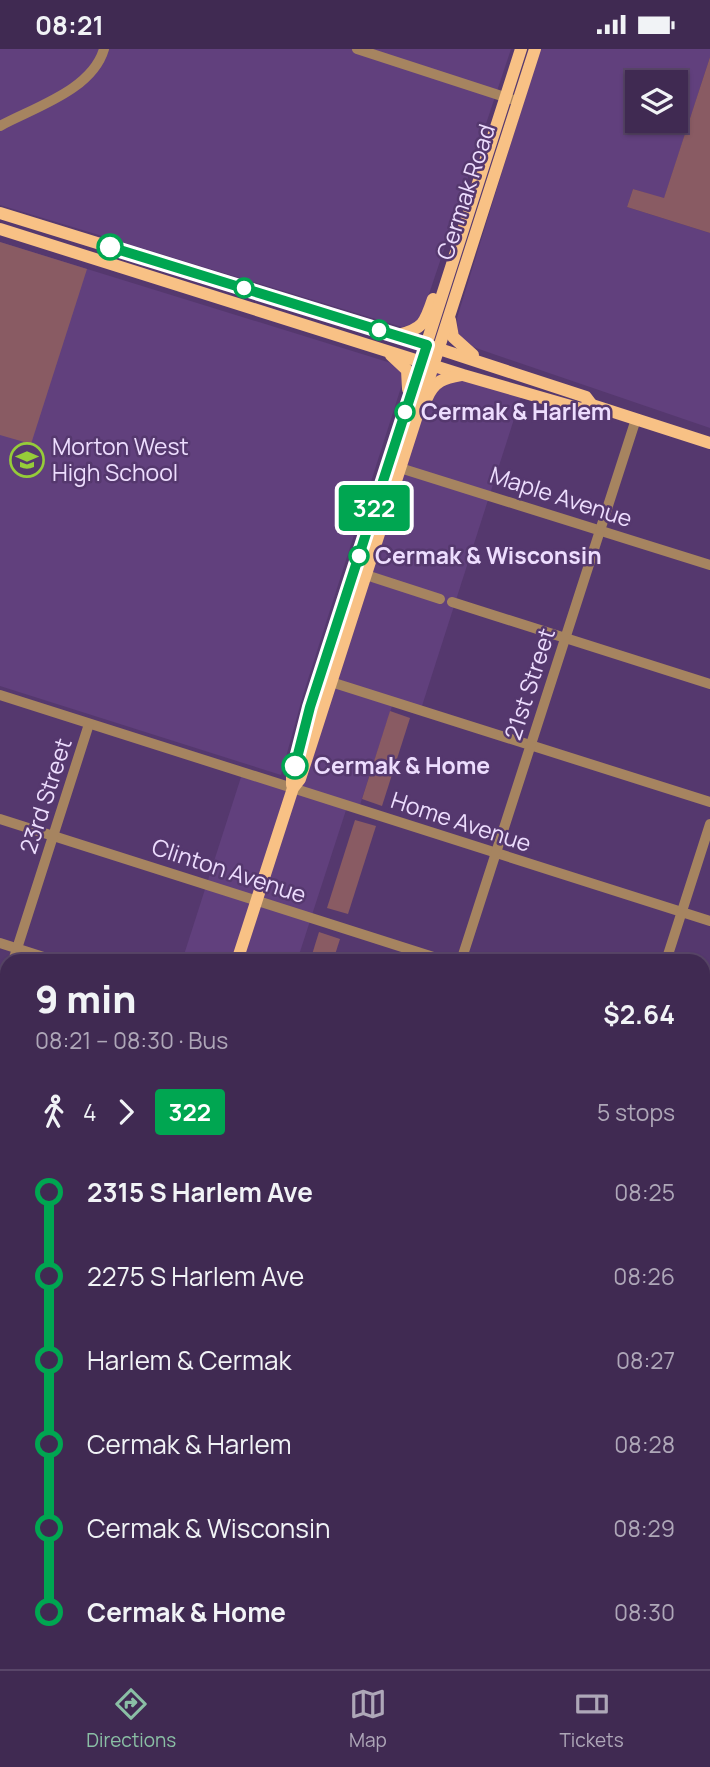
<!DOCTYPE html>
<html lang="en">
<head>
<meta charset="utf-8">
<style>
  :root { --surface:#402a52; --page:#473259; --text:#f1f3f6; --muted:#aea7b8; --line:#594669; --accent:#8abfa5 }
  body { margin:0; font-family:Manrope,sans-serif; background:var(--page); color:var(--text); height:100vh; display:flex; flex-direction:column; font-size:26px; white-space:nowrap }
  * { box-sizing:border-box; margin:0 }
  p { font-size:23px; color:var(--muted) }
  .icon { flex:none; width:38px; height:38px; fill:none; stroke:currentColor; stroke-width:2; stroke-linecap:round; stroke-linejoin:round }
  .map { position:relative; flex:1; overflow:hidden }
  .sheet { position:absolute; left:0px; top:905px; width:710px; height:716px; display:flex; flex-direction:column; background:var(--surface); border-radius:21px 21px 0 0; box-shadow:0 2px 5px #0004,0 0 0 2px var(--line) }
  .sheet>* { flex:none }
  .badge { padding:0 14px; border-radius:5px; font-size:24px; line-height:46px }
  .buttons { position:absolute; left:625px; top:21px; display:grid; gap:14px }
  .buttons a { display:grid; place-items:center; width:63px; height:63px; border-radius:0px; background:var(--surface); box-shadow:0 2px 5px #0004,0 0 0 2px var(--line); font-size:35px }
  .map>.badge { position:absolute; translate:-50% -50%; box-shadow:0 0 0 4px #fff }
  .legs { display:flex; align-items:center; gap:10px; height:77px; padding:0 35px; font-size:23px }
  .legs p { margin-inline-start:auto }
  .head { display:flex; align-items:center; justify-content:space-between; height:119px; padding:0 35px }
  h1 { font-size:38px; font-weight:800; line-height:52px }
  ul { padding:0 35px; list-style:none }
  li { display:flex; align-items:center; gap:24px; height:84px; font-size:26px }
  li i { display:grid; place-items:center; width:10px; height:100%; margin:0 9px; background:currentColor }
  li i::after { content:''; width:18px; height:18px; margin:-9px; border:5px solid; border-radius:50%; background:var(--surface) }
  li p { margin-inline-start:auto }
  li:first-child i { background:linear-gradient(#0000 50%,currentColor 0) }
  li:last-child i { background:linear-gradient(currentColor 50%,#0000 0) }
  .status { display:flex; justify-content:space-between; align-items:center; height:49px; padding:0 35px; background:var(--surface); direction:ltr }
  .status svg { height:19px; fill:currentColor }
  .tab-bar { display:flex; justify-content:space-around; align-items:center; height:98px; border-top:2px solid var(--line); background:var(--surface); font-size:19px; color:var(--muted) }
  .tab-bar a { display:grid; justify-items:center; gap:4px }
  .tab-bar .active { color:var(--accent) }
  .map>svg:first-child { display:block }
  .built { fill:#61407d; fill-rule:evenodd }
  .green { fill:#895b63 }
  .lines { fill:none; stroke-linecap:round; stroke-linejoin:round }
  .minor { stroke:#a68460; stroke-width:10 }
  .major { stroke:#f8c185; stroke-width:12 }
  .line-1-casing { stroke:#fff; stroke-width:16 }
  .line-1 { stroke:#00a651; stroke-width:10 }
  .stop-1-dot { fill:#fff; stroke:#00a651; stroke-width:3.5 }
  .labels { text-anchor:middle; stroke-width:5; stroke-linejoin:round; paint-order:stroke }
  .street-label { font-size:23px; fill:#edddfe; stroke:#55386e }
  .stop-label { font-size:23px; font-weight:bold; fill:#edddfe; stroke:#55386e; text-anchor:start }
  .poi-label { font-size:23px; fill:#edddfe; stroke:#55386e; text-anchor:start }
</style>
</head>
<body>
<div class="status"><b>08:21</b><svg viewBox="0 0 49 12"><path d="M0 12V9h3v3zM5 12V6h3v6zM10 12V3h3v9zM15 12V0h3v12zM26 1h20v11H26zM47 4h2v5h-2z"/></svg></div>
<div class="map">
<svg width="710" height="1620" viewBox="0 0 710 1620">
  <rect width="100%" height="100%" fill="#55386e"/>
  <g class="built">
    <polygon points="0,0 511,0 422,266 417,274 402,278 0,156"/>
    <path d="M540,0H710V8L664,150L633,140L627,158L710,184V379L473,298L458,286L457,269ZM637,33H676V72H637Z"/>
    <polygon points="0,193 391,314 400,320 404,329 303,646 281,726 0,637"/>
    <polygon points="434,319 522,345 421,660 333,632"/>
    <polygon points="332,635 393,654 359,759 295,739"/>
    <polygon points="242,725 347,758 297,912 182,912"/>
    <polygon points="0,1350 7,1353 7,1456 0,1453"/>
    <polygon points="0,1460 7,1462 7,1595 0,1617"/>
    <polygon points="20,1614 113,1614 111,1620 18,1620"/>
  </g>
  <g class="green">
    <polygon points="710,8 710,184 627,158 633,140 664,149"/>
    <polygon points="0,193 87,220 31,395 0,386"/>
    <polygon points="390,662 410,669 382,757 362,750"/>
    <polygon points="355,771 376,777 348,865 327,859"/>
    <polygon points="319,883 340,890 333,912 310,912"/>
  </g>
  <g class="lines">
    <g class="minor">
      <polyline points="357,0 511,50"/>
      <path d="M0,77C35,58 92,41 104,0"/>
      <polyline points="400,419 710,516"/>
      <polyline points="366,526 440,550"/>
      <polyline points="452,553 710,635"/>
      <polyline points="331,633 710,753"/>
      <polyline points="0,646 710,872"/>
      <polyline points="0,770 446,912"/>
      <polyline points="0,894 56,912"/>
      <polyline points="13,912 89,675"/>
      <polyline points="461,912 636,370"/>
      <polyline points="666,912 710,775"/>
      <polyline points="0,954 7,932"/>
      <polyline points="704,989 710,991"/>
      <polyline points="0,1008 7,1010"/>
      <polyline points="704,1108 710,1111"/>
      <polyline points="0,1121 7,1123"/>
      <polyline points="704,1226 710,1229"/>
      <polyline points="0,1236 7,1251"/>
      <polyline points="0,1346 7,1348"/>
      <polyline points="704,1346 710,1348"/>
      <polyline points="0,1458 7,1460"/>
      <polyline points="704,1459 710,1461"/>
      <polyline points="704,1559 710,1539"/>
      <polyline points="0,1572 7,1574"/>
      <polyline points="704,1572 710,1574"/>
      <polyline points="130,1614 151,1620"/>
      <polyline points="483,1614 503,1620"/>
      <polyline points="234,1620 236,1614"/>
      <polyline points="439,1620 441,1614"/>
      <polyline points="684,1620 686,1614"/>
    </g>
    <g class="major">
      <polyline points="0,164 427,296 586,348 592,356"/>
      <polyline points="0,180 463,326 581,360 592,356 710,394"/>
      <polyline points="450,271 453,288 473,306"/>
      <path d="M398,286C423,280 425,274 433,250"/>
      <polyline points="391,306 407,321 408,340"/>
      <path d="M427,349C434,332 444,329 461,326"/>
      <polyline points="292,736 292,728 310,658 521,0"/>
      <polyline points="237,912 293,739 300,730 313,690 535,0"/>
      <polyline points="3,1620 7,1609"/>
      <polyline points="17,1620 19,1614"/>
    </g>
  </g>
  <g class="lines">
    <g class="line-1-casing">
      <polyline id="line-1" points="110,198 427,296 310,658 295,717"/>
    </g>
    <use href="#line-1" class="line-1"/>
  </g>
  <defs>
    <g id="school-ring" transform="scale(1.75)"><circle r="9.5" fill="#55386e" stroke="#96cc39" stroke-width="1.5"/><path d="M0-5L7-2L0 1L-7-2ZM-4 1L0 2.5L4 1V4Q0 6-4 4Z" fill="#96cc39"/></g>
  </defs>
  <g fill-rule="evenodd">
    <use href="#school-ring" x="27" y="411"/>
  </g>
  <g class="stop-1-dot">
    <circle cx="110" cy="198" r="12"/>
    <circle cx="244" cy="239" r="9"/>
    <circle cx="379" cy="281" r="9"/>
    <circle cx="405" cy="363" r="9"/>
    <circle cx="359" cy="507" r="9"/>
    <circle cx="295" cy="717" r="12"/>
  </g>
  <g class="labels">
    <g class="street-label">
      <text transform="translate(466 143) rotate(-72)" y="8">Cermak Road</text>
      <text transform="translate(561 448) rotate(18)" y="8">Maple Avenue</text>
      <text transform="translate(530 635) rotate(-72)" y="8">21st Street</text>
      <text transform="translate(46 747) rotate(-72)" y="8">23rd Street</text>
      <text transform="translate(461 773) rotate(18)" y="8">Home Avenue</text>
      <text transform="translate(229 822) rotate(18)" y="8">Clinton Avenue</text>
    </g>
    <g class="stop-label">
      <text x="421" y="371">Cermak &amp; Harlem</text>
      <text x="375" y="515">Cermak &amp; Wisconsin</text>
      <text x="314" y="725">Cermak &amp; Home</text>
    </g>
    <g class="poi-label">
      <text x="52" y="406">Morton West<tspan x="52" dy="26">High School</tspan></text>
    </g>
  </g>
</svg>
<div class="buttons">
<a><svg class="icon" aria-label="layers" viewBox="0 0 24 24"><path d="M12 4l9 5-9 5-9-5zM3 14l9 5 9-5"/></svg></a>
</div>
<b class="badge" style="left:374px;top:459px;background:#00a651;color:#fff">322</b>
<section class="sheet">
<div class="head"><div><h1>9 min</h1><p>08:21 – 08:30 · Bus</p></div><b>$2.64</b></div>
<div class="legs"><svg class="icon" aria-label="walk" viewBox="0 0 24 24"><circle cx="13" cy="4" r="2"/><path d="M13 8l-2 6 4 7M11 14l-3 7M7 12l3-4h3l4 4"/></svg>4<svg class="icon" aria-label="forward" viewBox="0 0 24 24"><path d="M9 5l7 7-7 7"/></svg><b class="badge" style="background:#00a651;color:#fff">322</b><p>5 stops</p></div>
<ul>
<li><i style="color:#00a651"></i><b>2315 S Harlem Ave</b><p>08:25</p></li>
<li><i style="color:#00a651"></i><span>2275 S Harlem Ave</span><p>08:26</p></li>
<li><i style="color:#00a651"></i><span>Harlem &amp; Cermak</span><p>08:27</p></li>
<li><i style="color:#00a651"></i><span>Cermak &amp; Harlem</span><p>08:28</p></li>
<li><i style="color:#00a651"></i><span>Cermak &amp; Wisconsin</span><p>08:29</p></li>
<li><i style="color:#00a651"></i><b>Cermak &amp; Home</b><p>08:30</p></li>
</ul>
</section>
</div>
<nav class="tab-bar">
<a class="active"><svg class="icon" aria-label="directions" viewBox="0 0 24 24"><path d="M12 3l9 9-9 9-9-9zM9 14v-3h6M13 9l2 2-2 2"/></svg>Directions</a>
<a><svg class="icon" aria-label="map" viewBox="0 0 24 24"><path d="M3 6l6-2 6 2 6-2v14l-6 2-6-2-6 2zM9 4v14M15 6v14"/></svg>Map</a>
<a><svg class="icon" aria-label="tickets" viewBox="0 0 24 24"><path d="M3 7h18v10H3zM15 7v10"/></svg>Tickets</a>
</nav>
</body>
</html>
